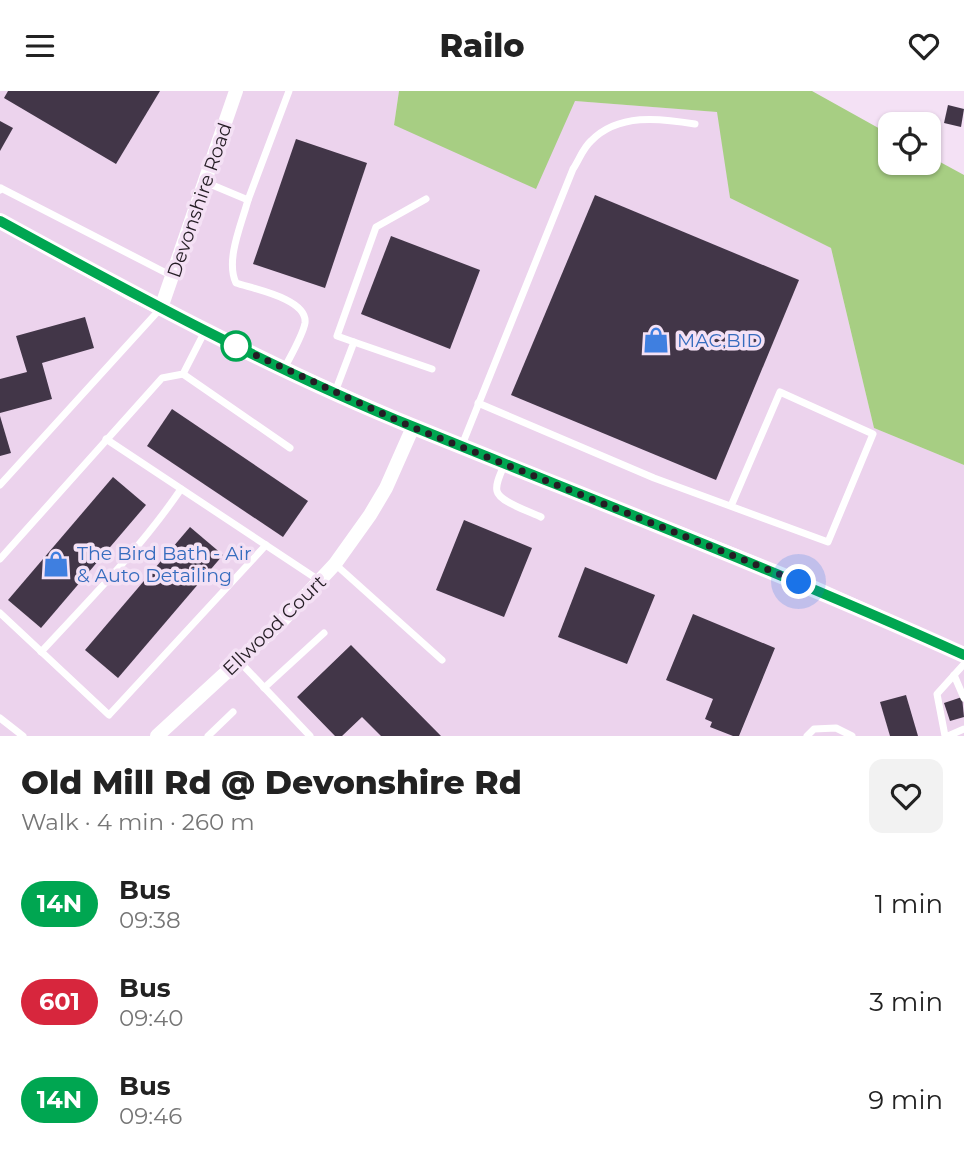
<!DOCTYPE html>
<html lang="en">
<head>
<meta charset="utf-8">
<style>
  :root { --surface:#fff; --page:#f2f2f2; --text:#222; --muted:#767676 }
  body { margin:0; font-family:Montserrat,sans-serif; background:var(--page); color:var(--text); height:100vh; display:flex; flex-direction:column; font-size:26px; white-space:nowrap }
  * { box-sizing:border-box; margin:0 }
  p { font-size:23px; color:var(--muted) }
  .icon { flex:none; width:38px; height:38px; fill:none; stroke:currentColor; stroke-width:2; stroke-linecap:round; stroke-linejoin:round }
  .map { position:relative; height:645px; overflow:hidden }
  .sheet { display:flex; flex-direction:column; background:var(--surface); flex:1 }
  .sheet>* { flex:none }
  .badge { padding:0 14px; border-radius:23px; font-size:24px; line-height:46px }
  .buttons { position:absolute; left:878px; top:21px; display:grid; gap:14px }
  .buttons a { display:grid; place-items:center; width:63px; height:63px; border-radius:14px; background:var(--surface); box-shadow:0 2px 5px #0004; font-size:35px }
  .you { position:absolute; width:35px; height:35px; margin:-18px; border:5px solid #fff; border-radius:50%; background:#1a73e8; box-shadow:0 0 0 10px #1a73e833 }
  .map>.badge { position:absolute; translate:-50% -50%; box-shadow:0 0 0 4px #fff }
  .round { display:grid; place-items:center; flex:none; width:74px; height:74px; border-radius:14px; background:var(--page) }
  .summary { display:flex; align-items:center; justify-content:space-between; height:119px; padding:0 21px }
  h1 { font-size:33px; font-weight:800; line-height:52px }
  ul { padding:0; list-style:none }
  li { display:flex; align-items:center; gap:21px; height:98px; padding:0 21px }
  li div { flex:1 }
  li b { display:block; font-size:26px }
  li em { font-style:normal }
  li .badge { min-width:77px; font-weight:700; text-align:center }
  header { display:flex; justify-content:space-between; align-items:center; height:91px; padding:0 21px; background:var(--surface); font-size:32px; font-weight:800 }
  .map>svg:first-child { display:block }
  .built { fill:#ecd3ed }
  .green { fill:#a7ce83 }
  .building { fill:#423648 }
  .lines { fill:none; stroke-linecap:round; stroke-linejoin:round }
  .service { stroke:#fff; stroke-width:7 }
  .minor { stroke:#fff; stroke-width:14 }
  .line-casing { stroke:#fff; stroke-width:16 }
  .line { stroke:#00a651; stroke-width:10 }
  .walk { stroke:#241d24; stroke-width:7; stroke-dasharray:0 12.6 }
  .stop-dot { fill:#fff; stroke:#00a651; stroke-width:3.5 }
  .labels { text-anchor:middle; stroke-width:7; stroke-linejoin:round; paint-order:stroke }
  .street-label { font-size:19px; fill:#241d24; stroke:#f4e1f5 }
  .shop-label { font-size:19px; fill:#366cbe; stroke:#f4e1f5; text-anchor:start }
</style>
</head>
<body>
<header><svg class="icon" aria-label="menu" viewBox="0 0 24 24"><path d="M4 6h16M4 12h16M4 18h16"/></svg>Railo<svg class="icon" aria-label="heart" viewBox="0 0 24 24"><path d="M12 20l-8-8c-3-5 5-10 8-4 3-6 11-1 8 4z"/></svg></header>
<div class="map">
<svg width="964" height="645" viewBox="0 0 964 645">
  <rect width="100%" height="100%" fill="#f4e1f5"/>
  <polygon class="built" points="0,0 399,0 394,34 575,10 718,21 730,107 831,157 874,337 964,374 964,645 0,645"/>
  <polygon class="green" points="399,0 812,0 891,44 891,72 929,72 929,65 964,84 964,374 874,337 831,157 730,107 717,21 575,10 536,98 394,34"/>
  <g class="building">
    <polygon points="8,0 160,0 116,73 4,7"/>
    <polygon points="948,14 964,18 961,36 944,32"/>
    <polygon points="0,30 13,37 0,60"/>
    <polygon points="296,48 367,72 325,197 253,173"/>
    <polygon points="595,104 799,189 716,389 511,304"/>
    <polygon points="391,145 480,179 450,258 361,223"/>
    <polygon points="85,226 94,257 42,272 52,308 0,322 0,288 27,281 16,245"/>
    <polygon points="172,318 308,410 283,446 147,355"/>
    <polygon points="0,325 11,362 0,365"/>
    <polygon points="113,386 146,414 41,537 8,509"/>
    <polygon points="464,429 532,457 504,526 436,499"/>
    <polygon points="190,436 223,464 118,587 85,559"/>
    <polygon points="585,476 655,504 627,573 558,546"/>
    <polygon points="693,523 775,557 739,645 733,645 710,636 712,631 705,628 713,608 666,589"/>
    <polygon points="351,554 441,645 381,645 362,626 342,645 335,645 297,606"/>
    <polygon points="906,604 918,645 890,645 880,611"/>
    <polygon points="962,606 964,626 950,630 944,612"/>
  </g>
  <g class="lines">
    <g class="service">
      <polyline points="205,91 248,109 289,0"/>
      <polyline points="0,99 1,97 172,185"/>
      <path d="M248,109C242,132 225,169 236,192C254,198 308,208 305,232C303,244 290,266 284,278"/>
      <polyline points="354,251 432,278"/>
      <polyline points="183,283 290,357"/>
      <polyline points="335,301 354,251 337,245 376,136 426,108"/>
      <polyline points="478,312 654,387 828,451 873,343 780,301 731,415"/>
      <polyline points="106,348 320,490"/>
      <path d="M462,354L573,78C579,69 583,57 591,50C618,22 660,27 695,33"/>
      <path d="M505,372C502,380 495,392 497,400C499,411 531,421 541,426"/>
      <polyline points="0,394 161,217"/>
      <polyline points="0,468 162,287 183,283 205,240"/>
      <polyline points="335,473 442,569"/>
      <polyline points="0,522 109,624 266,454"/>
      <path d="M41,561C89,509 141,457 181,398"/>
      <polyline points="238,569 310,645"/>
      <polyline points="954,584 964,607"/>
      <polyline points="264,597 324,542"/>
      <polyline points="0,627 23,645"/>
      <polyline points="208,645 233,621"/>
      <polyline points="807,645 814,638 836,637 852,645"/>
      <polyline points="945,645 937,603 964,573"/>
      <polyline points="948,645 964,638"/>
    </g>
    <g class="minor">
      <polyline points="0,130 128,201 278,276 413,336 799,490 964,564"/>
      <polyline points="161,217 236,0"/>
      <polyline points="157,645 282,530 335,473 370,424 386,397 413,336"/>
    </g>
  </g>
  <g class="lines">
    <g class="line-casing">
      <path id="line" d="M0,130C135,204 271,278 414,336C598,411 783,482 964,564"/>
    </g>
    <use href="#line" class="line"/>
    <polyline class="walk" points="236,255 229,252 412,336 799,491"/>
  </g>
  <defs>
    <g id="shop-bare" transform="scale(2.1)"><path d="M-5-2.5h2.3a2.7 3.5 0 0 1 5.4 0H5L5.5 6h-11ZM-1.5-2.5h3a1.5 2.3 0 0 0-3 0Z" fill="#3f7fe0" stroke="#f4e1f5" stroke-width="2.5" paint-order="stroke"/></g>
  </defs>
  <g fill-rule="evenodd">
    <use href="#shop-bare" x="656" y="249"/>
    <use href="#shop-bare" x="56" y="473"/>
  </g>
  <circle class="stop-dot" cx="236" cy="255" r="14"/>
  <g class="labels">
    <g class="street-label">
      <text transform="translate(199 109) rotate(-71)" y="7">Devonshire Road</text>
      <text transform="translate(274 534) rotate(-44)" y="7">Ellwood Court</text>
    </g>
    <g class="shop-label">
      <text x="677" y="256">MAC.BID</text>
      <text x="77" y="469">The Bird Bath - Air<tspan x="77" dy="22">&amp; Auto Detailing</tspan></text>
    </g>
  </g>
</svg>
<div class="buttons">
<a><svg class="icon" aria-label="locate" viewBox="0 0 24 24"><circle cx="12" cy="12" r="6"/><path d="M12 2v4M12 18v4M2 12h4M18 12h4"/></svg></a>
</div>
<div class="you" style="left:799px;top:491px"></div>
</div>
<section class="sheet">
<div class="summary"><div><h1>Old Mill Rd @ Devonshire Rd</h1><p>Walk · 4 min · 260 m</p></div><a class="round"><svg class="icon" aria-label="heart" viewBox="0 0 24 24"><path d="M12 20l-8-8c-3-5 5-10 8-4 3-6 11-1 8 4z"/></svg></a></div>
<ul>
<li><span class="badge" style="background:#00a651;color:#fff">14N</span><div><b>Bus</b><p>09:38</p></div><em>1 min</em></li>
<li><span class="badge" style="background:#d7263d;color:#fff">601</span><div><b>Bus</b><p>09:40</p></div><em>3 min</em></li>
<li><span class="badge" style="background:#00a651;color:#fff">14N</span><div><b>Bus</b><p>09:46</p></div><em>9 min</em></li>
</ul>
</section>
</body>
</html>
